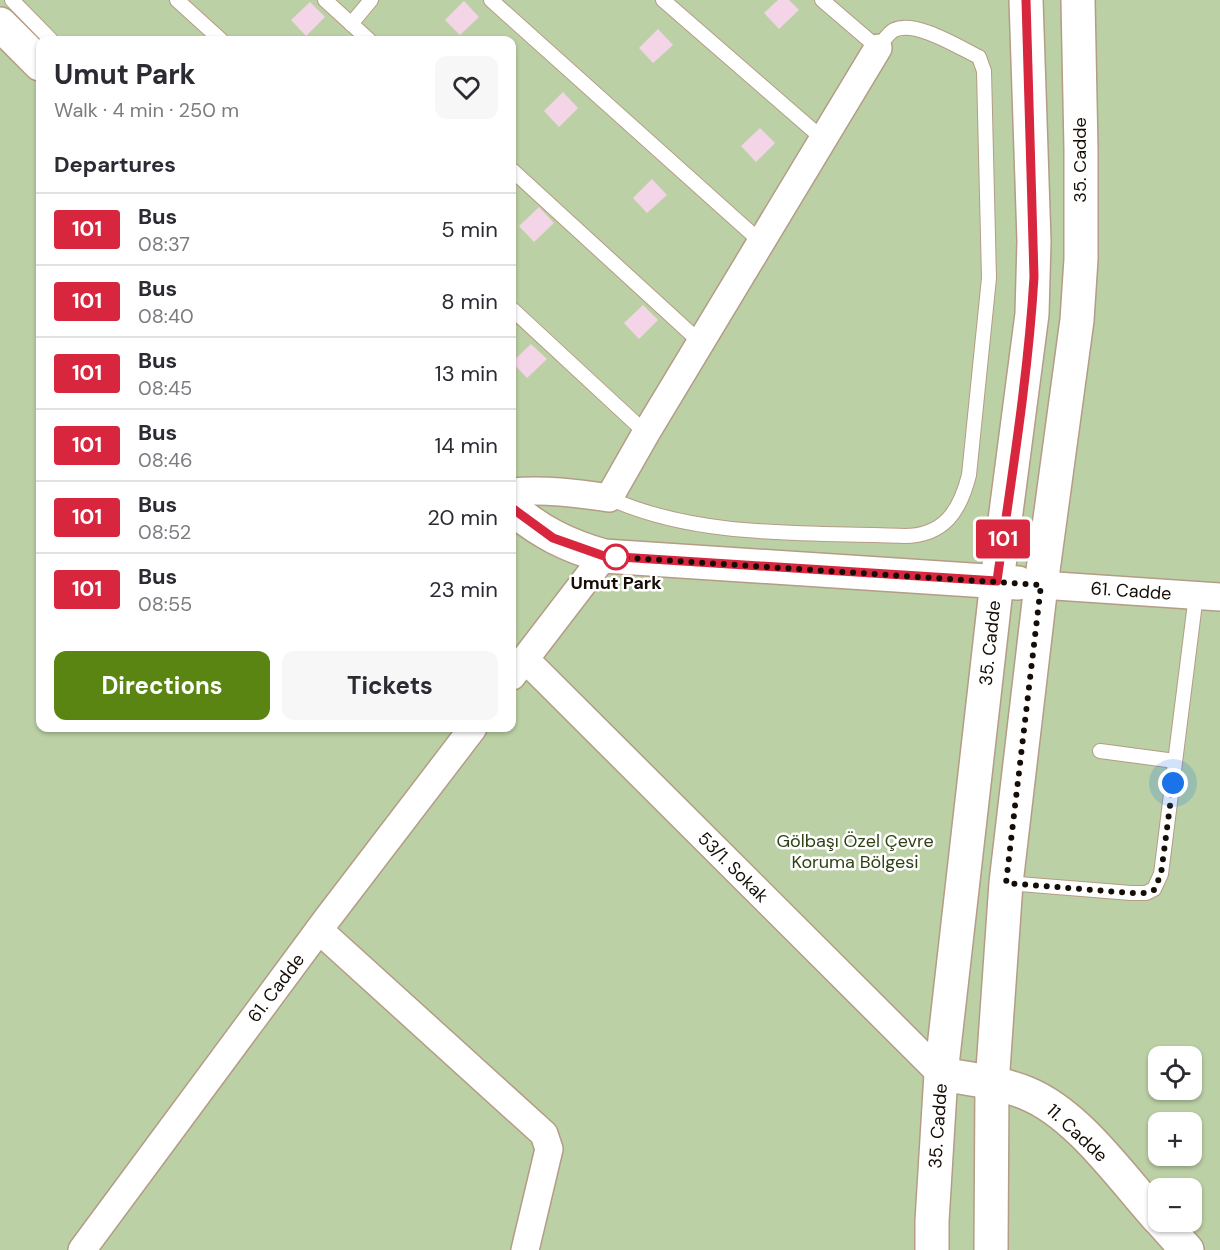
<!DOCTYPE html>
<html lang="en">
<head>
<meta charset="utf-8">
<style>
  :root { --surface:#fff; --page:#f7f7f7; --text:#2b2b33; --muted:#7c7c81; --line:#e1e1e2; --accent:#5a8513 }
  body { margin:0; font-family:"DM Sans",sans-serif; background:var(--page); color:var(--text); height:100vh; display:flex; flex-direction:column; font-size:22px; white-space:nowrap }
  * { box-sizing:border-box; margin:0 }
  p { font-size:20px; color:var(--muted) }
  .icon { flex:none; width:33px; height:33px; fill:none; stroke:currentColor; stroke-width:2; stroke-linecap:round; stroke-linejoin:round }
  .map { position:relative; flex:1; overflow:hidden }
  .sheet { position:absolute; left:36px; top:36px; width:480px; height:696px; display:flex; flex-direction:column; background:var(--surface); border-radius:12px; box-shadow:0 2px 4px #0004 }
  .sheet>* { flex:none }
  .badge { padding:0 12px; border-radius:4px; font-size:21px; line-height:39px }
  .controls { position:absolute; left:1148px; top:1046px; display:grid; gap:12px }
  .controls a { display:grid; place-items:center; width:54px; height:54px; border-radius:12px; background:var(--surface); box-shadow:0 2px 4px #0004; font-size:30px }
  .you { position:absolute; width:30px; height:30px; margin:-15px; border:4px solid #fff; border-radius:50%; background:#1a73e8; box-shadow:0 0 0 9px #1a73e833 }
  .map>.badge { position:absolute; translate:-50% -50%; box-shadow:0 0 0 3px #fff }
  h2 { padding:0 18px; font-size:22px; line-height:54px }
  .round { display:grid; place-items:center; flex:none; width:63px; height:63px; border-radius:12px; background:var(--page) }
  .headline { display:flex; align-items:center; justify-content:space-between; height:102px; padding:0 18px }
  h1 { font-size:28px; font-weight:700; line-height:45px }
  .primary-button { display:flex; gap:12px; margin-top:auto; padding:12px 18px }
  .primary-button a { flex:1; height:69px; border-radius:12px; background:var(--accent); color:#fff; font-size:24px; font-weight:700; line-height:69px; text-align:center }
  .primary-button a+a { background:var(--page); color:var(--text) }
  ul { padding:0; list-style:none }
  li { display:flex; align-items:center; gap:18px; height:72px; padding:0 18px; border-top:2px solid var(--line) }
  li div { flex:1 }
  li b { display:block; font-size:22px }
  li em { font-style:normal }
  li .badge { min-width:66px; font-weight:700; text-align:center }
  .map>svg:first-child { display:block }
  .green { fill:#bbd0a5; fill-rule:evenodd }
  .building { fill:#f4d5e8 }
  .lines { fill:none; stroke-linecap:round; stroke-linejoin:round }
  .service-casing { stroke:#b49c86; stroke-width:16 }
  .minor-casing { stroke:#b49c86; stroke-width:30 }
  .tertiary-casing { stroke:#b49c86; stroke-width:36 }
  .service { stroke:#fff; stroke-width:14 }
  .minor { stroke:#fff; stroke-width:27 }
  .tertiary { stroke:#fff; stroke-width:33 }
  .line-casing { stroke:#fff; stroke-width:14 }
  .line { stroke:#d7263d; stroke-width:9 }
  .walk { stroke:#160d06; stroke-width:6; stroke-dasharray:0 10.8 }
  .stop-dot { fill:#fff; stroke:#d7263d; stroke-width:3 }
  .labels { text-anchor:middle; stroke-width:5; stroke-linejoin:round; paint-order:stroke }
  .street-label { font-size:18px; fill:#160d06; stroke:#fff }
  .stop-label { font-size:18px; font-weight:bold; fill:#160d06; stroke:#fff }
  .park-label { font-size:18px; fill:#2f4115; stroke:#fff }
</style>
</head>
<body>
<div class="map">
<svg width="1220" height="1250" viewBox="0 0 1220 1250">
  <rect width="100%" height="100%" fill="#fef3ea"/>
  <path class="green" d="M0,0H1220V1250H0ZM40,40H512V728H40ZM1158,1056H1191V1089H1158ZM1158,1122H1191V1155H1158ZM1158,1188H1191V1221H1158Z"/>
  <g class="building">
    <polygon points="778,0 789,0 799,10 779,29 764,13"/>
    <polygon points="464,1 479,17 460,35 445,20"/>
    <polygon points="310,2 325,17 306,36 291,20"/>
    <polygon points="658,29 673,45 653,63 639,48"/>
    <polygon points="563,92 578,108 559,127 544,111"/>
    <polygon points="760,128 775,143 756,162 741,146"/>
    <polygon points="652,179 667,195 647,213 633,198"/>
    <polygon points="539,207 554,223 534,242 519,226"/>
    <polygon points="643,305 658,320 639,339 624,323"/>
    <polygon points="531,344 547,359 527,378 512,362"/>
  </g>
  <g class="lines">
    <g class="service-casing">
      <g id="service">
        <polyline points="12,0 51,40"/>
        <polyline points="177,0 221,40"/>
        <polyline points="325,0 369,40"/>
        <polyline points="491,0 761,242"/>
        <polyline points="663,0 823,139"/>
        <polyline points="351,24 371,0"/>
        <polyline points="512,170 700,342"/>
        <polyline points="512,309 646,433"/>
        <path d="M609,498C699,539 807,532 904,536C944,536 960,511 969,475L989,278L984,71L979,57C958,47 916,20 894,30C888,33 883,42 878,48L822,0"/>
        <polyline points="1100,751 1175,761"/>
        <polyline points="1006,883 1131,893 1146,893 1154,889 1161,874 1196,595"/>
      </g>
    </g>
    <g class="minor-casing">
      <g id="minor">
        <path d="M512,492C544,489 576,493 609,498L646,433L878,48"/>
        <polyline points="1041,585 1220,597"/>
        <polyline points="525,659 941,1074"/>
        <polyline points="512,676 604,556"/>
        <polyline points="319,930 544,1134 549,1149 525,1250"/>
        <polyline points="82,1250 327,919 473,728"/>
      </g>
    </g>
    <g class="tertiary-casing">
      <g id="tertiary">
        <polyline points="0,24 40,64"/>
        <path d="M512,508C540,532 568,546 604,556L1018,583"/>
        <path d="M941,1074C969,1079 999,1082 1026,1093C1078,1114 1121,1177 1158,1218"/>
        <polyline points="1161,1221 1187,1250"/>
        <polyline points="932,1250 932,1221 941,1074 997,581 1032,314 1034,241 1026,0"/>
        <polyline points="991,1250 992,1084 1006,883 1041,585 1077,320 1081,259 1081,150 1078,0"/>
      </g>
    </g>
    <use href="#service" class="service"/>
    <use href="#minor" class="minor"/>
    <use href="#tertiary" class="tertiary"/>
  </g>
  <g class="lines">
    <g class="line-casing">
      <path id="line" d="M512,508L553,538L604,556L997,581C1011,480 1028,379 1034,277L1026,0"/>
    </g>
    <use href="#line" class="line"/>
    <polyline class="walk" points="616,557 1041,585 1006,883 1131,893 1146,893 1154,890 1161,874 1173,783"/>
  </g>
  <circle class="stop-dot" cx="616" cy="557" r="12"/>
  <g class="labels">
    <g class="street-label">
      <text transform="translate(1080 160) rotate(-90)" y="6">35. Cadde</text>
      <text transform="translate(1131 591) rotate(4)" y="6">61. Cadde</text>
      <text transform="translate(990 643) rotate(-84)" y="6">35. Cadde</text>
      <text transform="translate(733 867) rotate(45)" y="6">53/1. Sokak</text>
      <text transform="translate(276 988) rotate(-53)" y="6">61. Cadde</text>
      <text transform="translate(938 1126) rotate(-86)" y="6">35. Cadde</text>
      <text transform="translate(1077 1133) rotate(43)" y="6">11. Cadde</text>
    </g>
    <g class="stop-label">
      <text x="616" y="589">Umut Park</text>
    </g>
    <g class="park-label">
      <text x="855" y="847">Gölbaşı Özel Çevre<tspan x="855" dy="21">Koruma Bölgesi</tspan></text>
    </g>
  </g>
</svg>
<div class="controls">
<a><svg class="icon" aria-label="locate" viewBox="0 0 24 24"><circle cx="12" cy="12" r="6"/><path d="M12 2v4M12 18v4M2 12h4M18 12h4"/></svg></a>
<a>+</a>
<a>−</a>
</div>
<div class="you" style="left:1173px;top:783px"></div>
<b class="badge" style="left:1003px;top:539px;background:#d7263d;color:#fff">101</b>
<section class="sheet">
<div class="headline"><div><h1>Umut Park</h1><p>Walk · 4 min · 250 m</p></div><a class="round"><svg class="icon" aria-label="heart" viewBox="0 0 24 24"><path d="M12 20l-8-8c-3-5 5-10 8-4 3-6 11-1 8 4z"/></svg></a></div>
<h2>Departures</h2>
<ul>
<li><span class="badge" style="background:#d7263d;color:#fff">101</span><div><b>Bus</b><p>08:37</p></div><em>5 min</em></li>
<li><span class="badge" style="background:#d7263d;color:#fff">101</span><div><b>Bus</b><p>08:40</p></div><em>8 min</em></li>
<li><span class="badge" style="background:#d7263d;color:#fff">101</span><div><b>Bus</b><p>08:45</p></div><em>13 min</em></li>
<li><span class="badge" style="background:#d7263d;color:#fff">101</span><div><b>Bus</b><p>08:46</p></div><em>14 min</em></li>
<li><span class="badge" style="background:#d7263d;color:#fff">101</span><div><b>Bus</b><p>08:52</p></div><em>20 min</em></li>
<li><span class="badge" style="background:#d7263d;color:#fff">101</span><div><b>Bus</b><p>08:55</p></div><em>23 min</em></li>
</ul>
<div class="primary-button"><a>Directions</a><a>Tickets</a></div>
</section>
</div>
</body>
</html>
